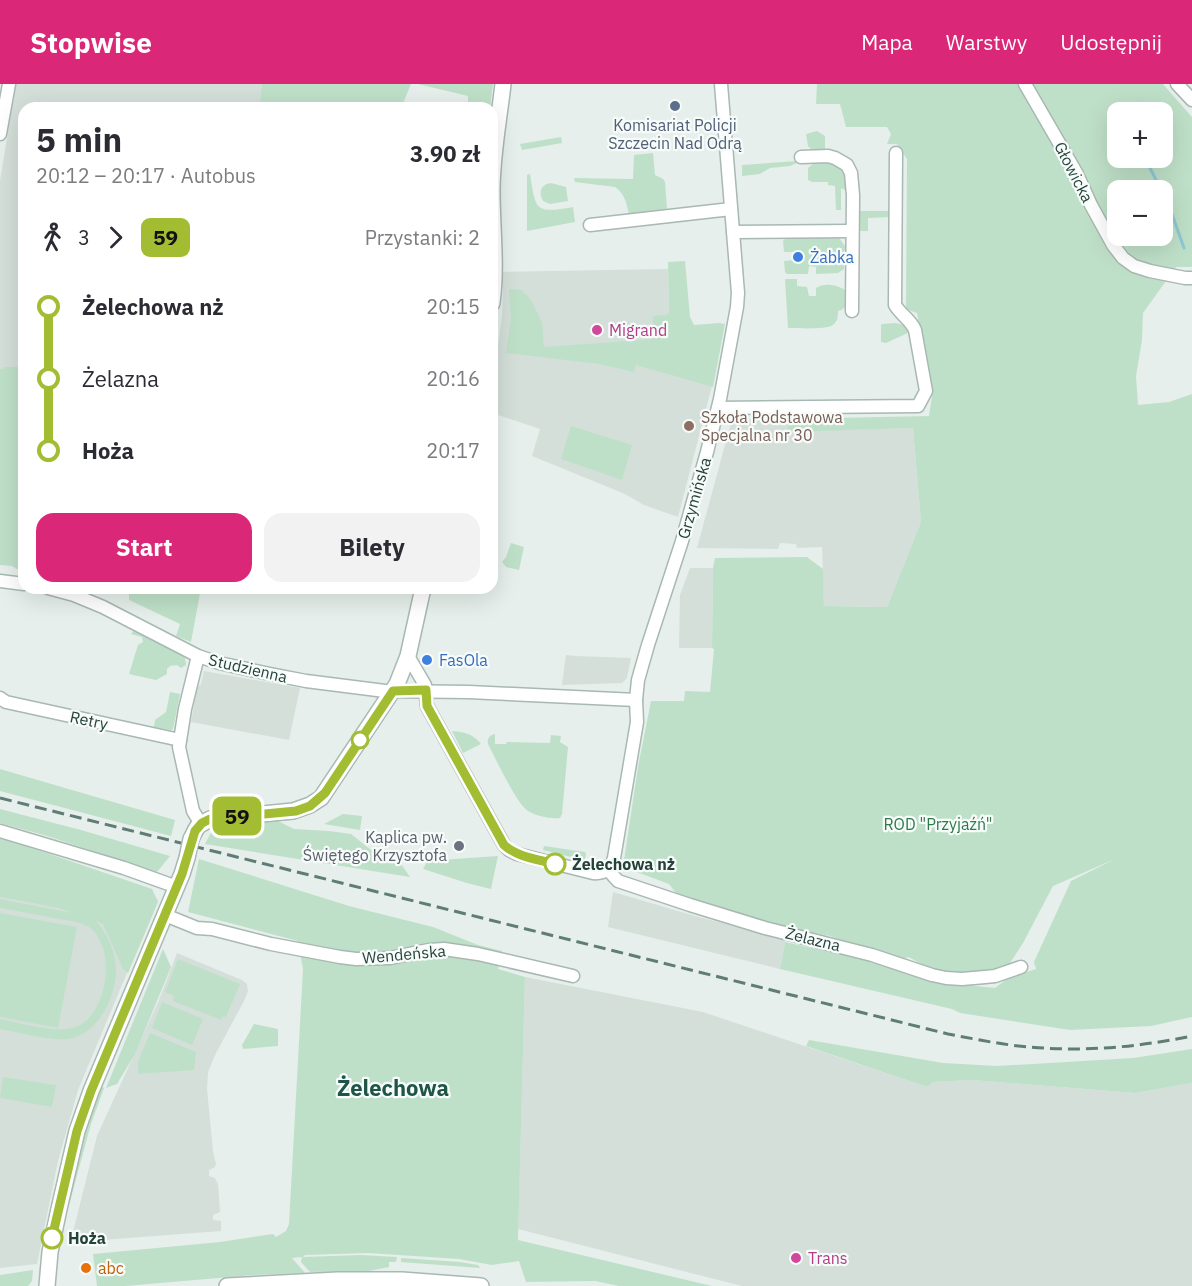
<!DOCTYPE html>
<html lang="pl">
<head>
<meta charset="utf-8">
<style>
  :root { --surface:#fff; --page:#f2f2f3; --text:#2b2b33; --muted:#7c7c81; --accent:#db2777 }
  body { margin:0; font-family:"IBM Plex Sans",sans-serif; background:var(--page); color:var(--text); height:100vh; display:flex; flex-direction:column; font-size:22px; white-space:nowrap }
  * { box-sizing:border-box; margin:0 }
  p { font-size:20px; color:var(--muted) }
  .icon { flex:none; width:33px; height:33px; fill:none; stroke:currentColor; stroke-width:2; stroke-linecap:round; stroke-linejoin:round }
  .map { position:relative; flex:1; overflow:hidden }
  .details { position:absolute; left:18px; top:18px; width:480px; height:492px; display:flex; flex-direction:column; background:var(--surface); border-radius:18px; box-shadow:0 6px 24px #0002 }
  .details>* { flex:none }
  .badge { padding:0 12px; border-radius:9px; font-size:21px; line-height:39px }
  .fabs { position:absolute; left:1107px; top:18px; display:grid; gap:12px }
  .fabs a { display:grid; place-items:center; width:66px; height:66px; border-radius:12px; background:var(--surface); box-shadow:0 6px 24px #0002; font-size:30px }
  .map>.badge { position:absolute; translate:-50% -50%; box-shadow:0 0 0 3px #fff }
  .legs { display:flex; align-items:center; gap:9px; height:66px; padding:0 18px; font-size:20px }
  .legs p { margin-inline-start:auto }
  .overview { display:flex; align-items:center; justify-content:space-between; height:102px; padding:0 18px }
  h1 { font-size:33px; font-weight:700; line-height:45px }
  .cta { display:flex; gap:12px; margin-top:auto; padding:12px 18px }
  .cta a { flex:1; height:69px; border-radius:18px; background:var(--accent); color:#fff; font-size:24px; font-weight:700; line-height:69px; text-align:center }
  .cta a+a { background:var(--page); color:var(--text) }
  ul { padding:0 18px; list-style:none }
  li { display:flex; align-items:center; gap:21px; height:72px; font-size:22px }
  li i { display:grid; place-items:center; width:9px; height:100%; margin:0 8px; background:currentColor }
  li i::after { content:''; width:15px; height:15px; margin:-8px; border:4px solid; border-radius:50%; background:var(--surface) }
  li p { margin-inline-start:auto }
  li:first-child i { background:linear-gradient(#0000 50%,currentColor 0) }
  li:last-child i { background:linear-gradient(currentColor 50%,#0000 0) }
  header { display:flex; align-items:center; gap:36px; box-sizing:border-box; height:84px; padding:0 30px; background:var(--accent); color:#fff }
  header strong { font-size:28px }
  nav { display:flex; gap:33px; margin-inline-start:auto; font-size:21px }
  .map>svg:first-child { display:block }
  .built { fill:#d4dfda }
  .green { fill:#bfe0c8; fill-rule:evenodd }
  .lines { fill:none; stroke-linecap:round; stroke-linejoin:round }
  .stream { stroke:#8ec9d4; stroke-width:3 }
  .minor-casing { stroke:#a8b8b2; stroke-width:15 }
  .tertiary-casing { stroke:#a8b8b2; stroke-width:18 }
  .minor { stroke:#fff; stroke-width:12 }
  .tertiary { stroke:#fff; stroke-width:15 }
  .rail { stroke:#5f7d75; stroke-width:3; stroke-dasharray:12 6; stroke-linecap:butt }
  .tertiary-bridge-casing { stroke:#a8b8b2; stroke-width:18; stroke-linecap:butt }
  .tertiary-bridge { stroke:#fff; stroke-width:15 }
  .line-1-casing { stroke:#fff; stroke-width:14 }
  .line-1 { stroke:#a2bd31; stroke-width:9 }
  .service-dot { fill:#5c6f8a; stroke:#f7fbf9; stroke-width:2 }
  .shop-dot { fill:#3f7fe0; stroke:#f7fbf9; stroke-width:2 }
  .hotel-dot { fill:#d1479c; stroke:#f7fbf9; stroke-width:2 }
  .education-dot { fill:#8d6e63; stroke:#f7fbf9; stroke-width:2 }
  .stop-1-dot { fill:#fff; stroke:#a2bd31; stroke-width:3 }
  .worship-dot { fill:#6b7280; stroke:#f7fbf9; stroke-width:2 }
  .food-dot { fill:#e8710a; stroke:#f7fbf9; stroke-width:2 }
  .labels { text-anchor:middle; stroke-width:4.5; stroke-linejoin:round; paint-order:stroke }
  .service-label { font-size:16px; fill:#4e5e75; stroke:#f7fbf9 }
  .street-label { font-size:16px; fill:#24423a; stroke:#f7fbf9 }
  .shop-label { font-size:16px; fill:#366cbe; stroke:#f7fbf9; text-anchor:start }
  .hotel-label { font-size:16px; fill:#b23c85; stroke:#f7fbf9; text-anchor:start }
  .education-label { font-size:16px; fill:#785e54; stroke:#f7fbf9; text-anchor:start }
  .park-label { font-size:16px; fill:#2d7a4b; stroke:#f7fbf9 }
  .worship-label { font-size:16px; fill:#5b616d; stroke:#f7fbf9; text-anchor:end }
  .stop-label { font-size:16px; font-weight:bold; fill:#24423a; stroke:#f7fbf9; text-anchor:start }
  .food-label { font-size:16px; fill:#c56008; stroke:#f7fbf9; text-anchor:start }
  .district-label { font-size:22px; font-weight:bold; fill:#1f5548; stroke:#f7fbf9 }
</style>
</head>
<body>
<header>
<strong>Stopwise</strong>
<nav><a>Mapa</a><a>Warstwy</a><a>Udostępnij</a></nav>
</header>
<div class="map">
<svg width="1192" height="1202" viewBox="0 0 1192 1202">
  <rect width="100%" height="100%" fill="#e6efeb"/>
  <g class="built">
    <polygon points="16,0 262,0 259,24 24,24 24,283 5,283 4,285 0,285 0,97"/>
    <polygon points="668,185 669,230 690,247 720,252 712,302 678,433 644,421 625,410 532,372 540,345 492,329 492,297 498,261 502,231 503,205 501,188"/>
    <polygon points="732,335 788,335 788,347 913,344 921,438 887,523 824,522 822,463 797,464 796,460 780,459 778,465 697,464"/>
    <polygon points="690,484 713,484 712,564 679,564 680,511"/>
    <polygon points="566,571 576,572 631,574 627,594 622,599 562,601"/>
    <polygon points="204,587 300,604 289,656 191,638 197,604 201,600"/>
    <polygon points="0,768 158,815 78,1006 58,1077 37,1180 0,1184"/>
    <polygon points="613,808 695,832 784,855 785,858 780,885 608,843"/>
    <polygon points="177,869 242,896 247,900 248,907 245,915 215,971 208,988 207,1005 213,1067 216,1080 215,1083 209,1086 209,1092 215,1094 218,1100 220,1128 213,1131 213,1136 221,1137 221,1147 102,1156 73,1148 97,1052 159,916"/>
    <polygon points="525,893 703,928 927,1003 933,998 972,996 1135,1009 1192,999 1192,1202 742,1202 518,1145"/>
  </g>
  <g class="green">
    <polygon points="262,0 411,0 401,24 259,24"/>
    <polygon points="418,0 493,0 490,24 468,24 468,12"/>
    <path d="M817,0H1018L1059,71L1032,0H1163L1192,33V183H1176L1143,229L1142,256L1136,292L1138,321L1169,318L1192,310V933L1151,942L1070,946L960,929L952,925L780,885L785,858L849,872L938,898L995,904L1008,894L1036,885L1034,878L1071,797L1115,775L1053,802L1023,859L1008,882L995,889L951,891L935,888L909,873L899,876L830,852L778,842L679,813L669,800L623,783L638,683L651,617H684L685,607L710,608L714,565L712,564L713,484L715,474L807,473L823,485L824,522L887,523L921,438L913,344L788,348V335L929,332L932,312L917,229L906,225L907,75L897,60H887L891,50L887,43H846L840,20H816ZM1118,28H1162V74H1118ZM1118,106H1162V152H1118Z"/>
    <polygon points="817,47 825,52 825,65 812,66 808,62 806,50"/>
    <polygon points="561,53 562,59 522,66 520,60"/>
    <path d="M653,69L655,91L663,95L665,98L667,125L629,130C626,118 625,110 615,103L575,98L574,94L633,95L634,71Z"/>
    <polygon points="814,76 831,77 845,86 848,108 841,104 841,126 836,126 835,102 828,101 828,98 812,98 808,96 808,84 814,79"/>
    <polygon points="797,77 797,79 790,82 770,84 760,90 742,92 742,81"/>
    <path d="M530,90C536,126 534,130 573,123L575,138L527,147V91Z"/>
    <path d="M551,99L566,103L568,117L550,120L543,117C538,108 541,100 551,99Z"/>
    <polygon points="860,127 894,127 892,133 868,134 868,147 860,147"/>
    <polygon points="786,154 839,154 845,162 844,185 838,189 816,190 816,183 809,182 808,190 787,190 785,188 784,177 795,176 795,168 784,168 783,157"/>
    <polygon points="685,177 690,233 694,241 719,239 725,240 713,303 636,281 634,288 599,280 506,269 511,235 509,205 522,206 531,216 542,238 544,263 653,255 653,232 666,231 669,229 668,178"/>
    <path d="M785,195H797V202L807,203L809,212H816V204C825,198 838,201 847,207C848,216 848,225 838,227C838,232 838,237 833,241C826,246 798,244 788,244Z"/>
    <polygon points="896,239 904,241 910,248 886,259 881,258 881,241 882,240"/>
    <polygon points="4,283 24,283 24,489 12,482 0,481 0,285 4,285"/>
    <polygon points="571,342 632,361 622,396 561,375"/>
    <polygon points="511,459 524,463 519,486 506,483 502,478 506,473"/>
    <polygon points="129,504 201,504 191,558 176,552 180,540 129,516"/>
    <polygon points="134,546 181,570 185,574 186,581 181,584 177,581 170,582 167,585 167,590 156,596 129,590 138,561 143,558 142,553 131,550"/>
    <polygon points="170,608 180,610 173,645 170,646 154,643 155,636 166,628"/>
    <path d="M452,647C465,648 473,650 481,660L463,669Z"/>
    <path d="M495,650V660H506L507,658L550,659L551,651L561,652L560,658L568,663L562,730L560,734C550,735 536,732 528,727C516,719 496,675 488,660C487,655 489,651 495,650Z"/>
    <polygon points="0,685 175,736 171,752 0,707"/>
    <polygon points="0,725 81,746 170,772 157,788 47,752 0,739"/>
    <polygon points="343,730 362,732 360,746 324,740"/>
    <polygon points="278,737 294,745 329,747 351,750 371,766 401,780 410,793 205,760 213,745 241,740"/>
    <path d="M0,753L152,805L158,818L128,889L123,885L103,840L96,837C107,849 115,867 116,883C117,910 101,946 73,954C57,959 18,948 0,945V935C20,939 60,951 78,942C108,927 117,864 89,843C87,842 84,841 81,839L0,824V815L72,829L59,824L0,813Z"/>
    <polygon points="439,762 440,776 498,772 491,805 467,799 423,785 434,765"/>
    <polygon points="544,762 585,768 586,770 585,775 583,776 543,766"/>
    <polygon points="199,775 349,822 433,843 478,861 502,867 498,885 525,893 518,1156 712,1202 619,1202 595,1197 526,1198 519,1177 492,1181 459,1175 368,1169 305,1171 303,1173 361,1171 397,1173 396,1178 389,1178 389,1183 369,1187 310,1188 301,1178 302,1173 292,1174 305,1189 254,1191 125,1202 97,1202 93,1170 220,1158 273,1150 276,1153 286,1147 289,1140 303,885 298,857 188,828"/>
    <polygon points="0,829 77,843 58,944 0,933"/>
    <polygon points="163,865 171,883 135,970 117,1000 106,1004"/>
    <polygon points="178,875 240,900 226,933 223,932 221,936 173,917 174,912 165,908"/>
    <polygon points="162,918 203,935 192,961 152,944"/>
    <polygon points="254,940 278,945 278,962 243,965 242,961"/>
    <polygon points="150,949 196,968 194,986 138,990 138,978"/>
    <polygon points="809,956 943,979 997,982 1133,974 1192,965 1192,999 1135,1009 972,996 933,998 927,1003 806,962"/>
    <polygon points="3,993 56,1001 52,1023 0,1014"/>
    <polygon points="99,1001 104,1004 91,1040 69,1121 70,1095"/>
    <polygon points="401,1174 460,1178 478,1181 480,1184 401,1178"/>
    <polygon points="33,1186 32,1197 28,1202 0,1202 0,1191"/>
  </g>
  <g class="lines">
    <g class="stream">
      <polyline points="1145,74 1161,106"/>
      <polyline points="1162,109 1168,119 1184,164"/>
    </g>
    <g class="minor-casing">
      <g id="minor">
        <polyline points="1025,0 1077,90 1091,121 1113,161 1123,174 1134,182 1150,187 1185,194 1192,194"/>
        <polyline points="1177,0 1192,16"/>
        <polyline points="0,50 9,0"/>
        <polyline points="801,73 828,72 835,74 847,81 851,89 853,111 852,227"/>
        <polyline points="590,141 731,125"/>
        <polyline points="733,148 852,147"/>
        <path d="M718,324L918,322L926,307L915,246C911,236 901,231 895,221L896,69"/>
        <polyline points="0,497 24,500"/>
        <polyline points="48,504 74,511 103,523 198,572 219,579 270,590 306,597 385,607 469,608 636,616"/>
        <polyline points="198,572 185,625 179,663 193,727 201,740"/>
        <path d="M408,572L425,601L427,622L504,761L509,766L517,770L593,789C604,790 611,785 614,774L637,638L636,616L638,596L648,561L682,457L707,368L720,315L737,223L738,209L721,0"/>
        <polyline points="0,614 6,618 180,656"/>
        <polyline points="0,747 124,784 177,803"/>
        <polyline points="608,786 618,797 690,821 765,844 872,871 932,891 946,894 962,895 985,893 995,892 1021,883"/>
        <polyline points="165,831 197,844 212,845 271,860 340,873 356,875 390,874 429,866 444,865 478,870 573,892"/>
      </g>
    </g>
    <g class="tertiary-casing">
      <g id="tertiary">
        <path d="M492,219C497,182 492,144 492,107C492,71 499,36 503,0"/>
        <polyline points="191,755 195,747 198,742 210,735 293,727 310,721 321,714 397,600 408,572 423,504"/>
        <polyline points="47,1202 50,1168 59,1125 77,1047 91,1007 182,790 187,774"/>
        <polyline points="227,1202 337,1196 402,1196 481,1202"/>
      </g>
    </g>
    <use href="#minor" class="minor"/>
    <use href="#tertiary" class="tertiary"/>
    <path class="rail" d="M0,714L948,950C975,955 1003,961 1030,963C1084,968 1139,963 1192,952"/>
    <g class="tertiary-bridge-casing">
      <polyline id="tertiary-bridge" points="187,774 191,755"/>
    </g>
    <use href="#tertiary-bridge" class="tertiary-bridge"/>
  </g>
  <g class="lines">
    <g class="line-1-casing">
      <path id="line-1" d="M52,1154L77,1047L91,1007L182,790L195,747L202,739L210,735L296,727L310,722L325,709L393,607L426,606L427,622L504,761C517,773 537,775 555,780"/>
    </g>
    <use href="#line-1" class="line-1"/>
  </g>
  <circle class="service-dot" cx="675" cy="22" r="6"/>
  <g class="shop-dot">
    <circle cx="798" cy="173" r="6"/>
    <circle cx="427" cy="576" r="6"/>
  </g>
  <g class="hotel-dot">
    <circle cx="597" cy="246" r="6"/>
    <circle cx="796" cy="1174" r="6"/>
  </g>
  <circle class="education-dot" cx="689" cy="342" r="6"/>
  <g class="stop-1-dot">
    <circle cx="360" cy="656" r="8"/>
    <circle cx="555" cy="780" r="10"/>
    <circle cx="52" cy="1154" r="10"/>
  </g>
  <circle class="worship-dot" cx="459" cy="762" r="6"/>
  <circle class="food-dot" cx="86" cy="1184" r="6"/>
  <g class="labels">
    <g class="service-label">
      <text x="675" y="47">Komisariat Policji<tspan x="675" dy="18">Szczecin Nad Odrą</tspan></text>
    </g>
    <g class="street-label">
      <text transform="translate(1074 88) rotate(63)" y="6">Głowicka</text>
      <text transform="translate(694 414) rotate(-74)" y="6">Grzymińska</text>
      <text transform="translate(248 584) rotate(13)" y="6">Studzienna</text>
      <text transform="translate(89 636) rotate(12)" y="6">Retry</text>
      <text transform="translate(813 855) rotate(14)" y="6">Żelazna</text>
      <text transform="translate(404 870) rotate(-5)" y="6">Wendeńska</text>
    </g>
    <g class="shop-label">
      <text x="810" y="179">Żabka</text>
      <text x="439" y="582">FasOla</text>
    </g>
    <g class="hotel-label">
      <text x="609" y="252">Migrand</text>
      <text x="808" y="1180">Trans</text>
    </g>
    <g class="education-label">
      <text x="701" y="339">Szkoła Podstawowa<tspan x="701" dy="18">Specjalna nr 30</tspan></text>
    </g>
    <g class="park-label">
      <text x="938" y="746">ROD "Przyjaźń"</text>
    </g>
    <g class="worship-label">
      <text x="447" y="759">Kaplica pw.<tspan x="447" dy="18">Świętego Krzysztofa</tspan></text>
    </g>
    <g class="stop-label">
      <text x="572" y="786">Żelechowa nż</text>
      <text x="68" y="1160">Hoża</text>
    </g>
    <g class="food-label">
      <text x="98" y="1190">abc</text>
    </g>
    <g class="district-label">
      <text x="393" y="1012">Żelechowa</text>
    </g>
  </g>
</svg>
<div class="fabs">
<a>+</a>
<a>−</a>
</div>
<b class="badge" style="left:237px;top:732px;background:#a2bd31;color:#111">59</b>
<section class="details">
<div class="overview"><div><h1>5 min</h1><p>20:12 – 20:17 · Autobus</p></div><b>3.90 zł</b></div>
<div class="legs"><svg class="icon" aria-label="walk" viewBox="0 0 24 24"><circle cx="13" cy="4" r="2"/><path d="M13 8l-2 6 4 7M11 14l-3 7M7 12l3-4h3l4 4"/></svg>3<svg class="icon" aria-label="forward" viewBox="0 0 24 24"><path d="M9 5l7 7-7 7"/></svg><b class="badge" style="background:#a2bd31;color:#111">59</b><p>Przystanki: 2</p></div>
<ul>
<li><i style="color:#a2bd31"></i><b>Żelechowa nż</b><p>20:15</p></li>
<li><i style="color:#a2bd31"></i><span>Żelazna</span><p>20:16</p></li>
<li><i style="color:#a2bd31"></i><b>Hoża</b><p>20:17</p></li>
</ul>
<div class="cta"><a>Start</a><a>Bilety</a></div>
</section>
</div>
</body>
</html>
